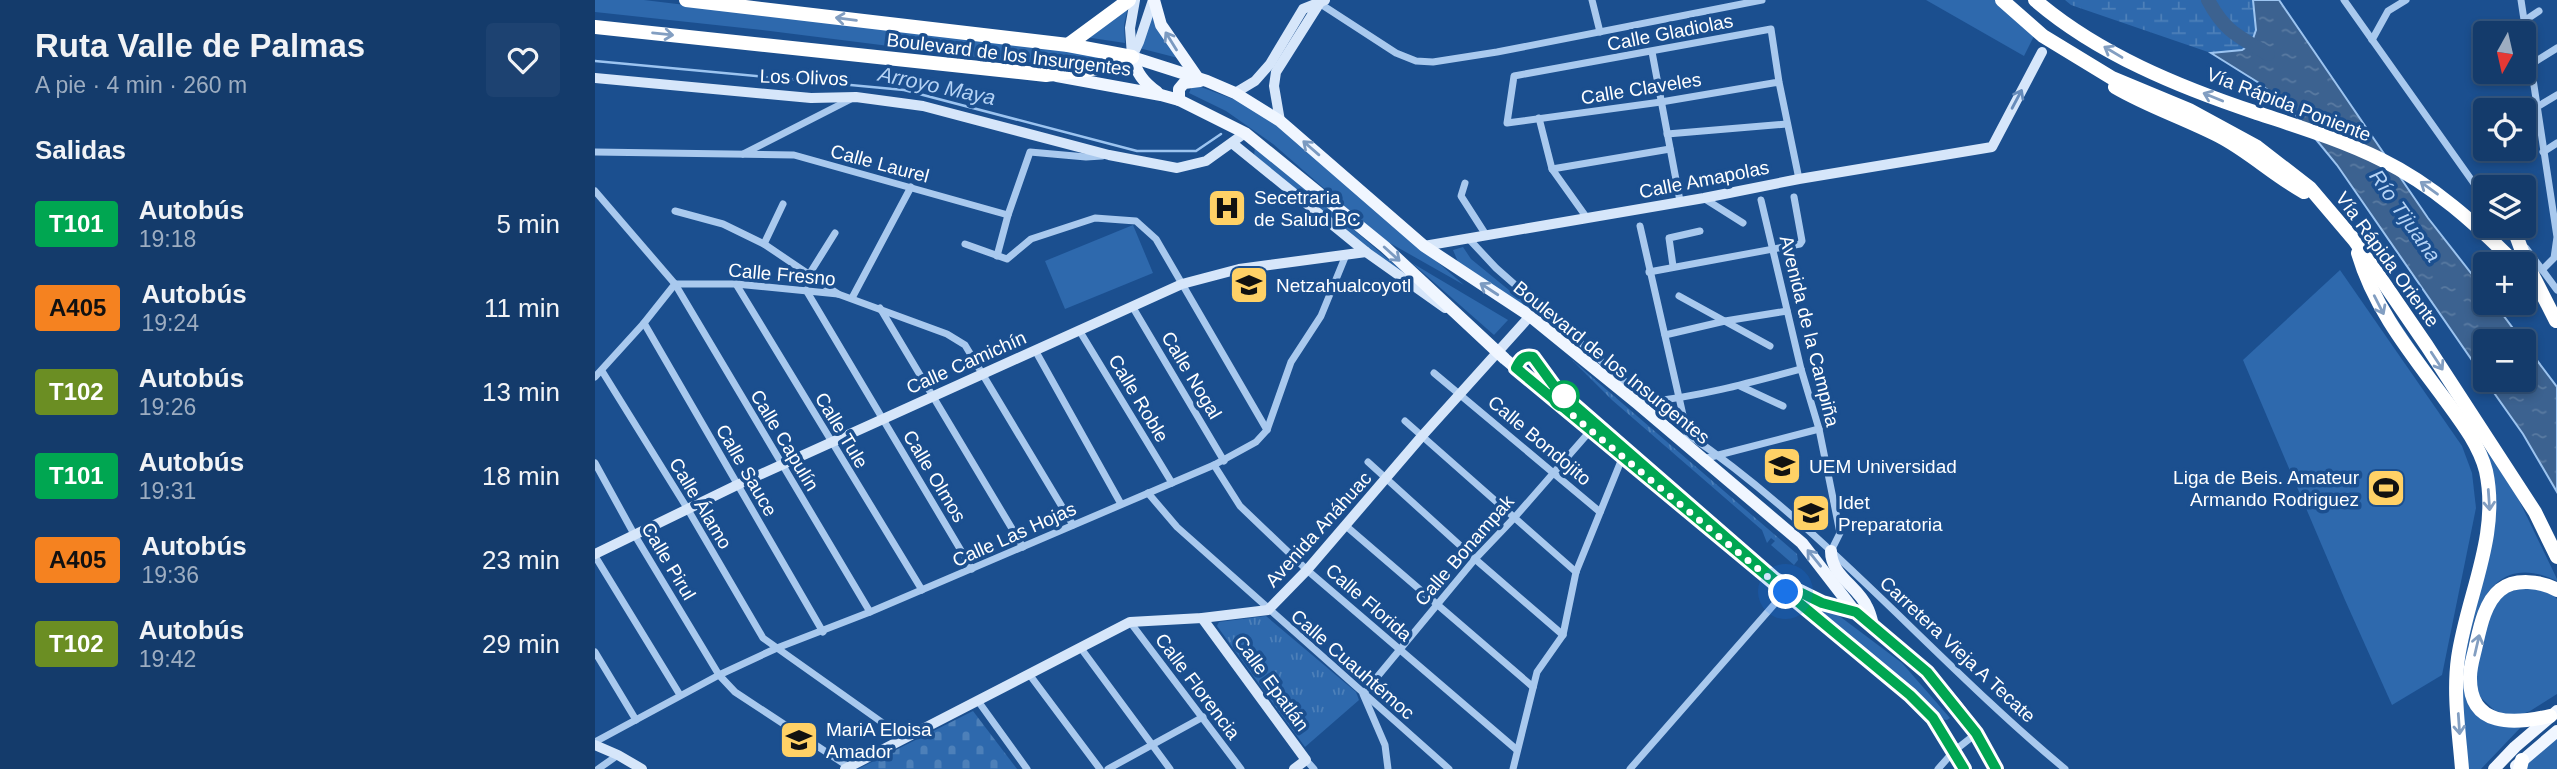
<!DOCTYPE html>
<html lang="es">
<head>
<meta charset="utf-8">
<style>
  :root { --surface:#143b6b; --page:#1d4271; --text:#f1f3f6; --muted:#9dadc1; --line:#33557e }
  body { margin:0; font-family:Helvetica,sans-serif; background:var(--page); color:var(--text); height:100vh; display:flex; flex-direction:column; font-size:26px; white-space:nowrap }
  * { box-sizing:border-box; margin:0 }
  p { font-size:23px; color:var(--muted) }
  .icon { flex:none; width:38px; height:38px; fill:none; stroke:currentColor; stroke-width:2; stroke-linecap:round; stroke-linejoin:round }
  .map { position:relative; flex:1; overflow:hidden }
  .side { display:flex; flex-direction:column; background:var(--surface); width:595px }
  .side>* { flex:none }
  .badge { padding:0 14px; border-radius:5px; font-size:24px; line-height:46px }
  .needle { width:46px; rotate:188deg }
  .buttons { position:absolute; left:1878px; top:21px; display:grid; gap:14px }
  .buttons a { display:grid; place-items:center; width:63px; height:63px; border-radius:7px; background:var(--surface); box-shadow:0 4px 10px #0003,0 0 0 2px var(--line); font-size:35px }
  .you { position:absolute; width:35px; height:35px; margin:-18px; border:5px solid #fff; border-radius:50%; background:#1a73e8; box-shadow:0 0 0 10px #1a73e833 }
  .map>.badge { position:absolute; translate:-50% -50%; box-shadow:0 0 0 4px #fff }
  h2 { padding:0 35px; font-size:26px; line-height:63px }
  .round { display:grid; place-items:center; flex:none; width:74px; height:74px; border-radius:7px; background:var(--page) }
  .overview { display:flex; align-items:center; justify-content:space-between; height:119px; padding:0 35px }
  h1 { font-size:33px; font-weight:800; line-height:52px }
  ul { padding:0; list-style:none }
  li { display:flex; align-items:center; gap:21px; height:84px; padding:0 35px }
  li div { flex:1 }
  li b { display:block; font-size:26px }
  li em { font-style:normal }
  li .badge { min-width:77px; font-weight:700; text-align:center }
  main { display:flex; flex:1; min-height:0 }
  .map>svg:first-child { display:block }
  .grass { fill:#2e69ad }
  .wetland { fill:url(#wetland-marsh) }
  .cemetery { fill:url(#cemetery-stones) }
  .park { fill:url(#park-tufts) }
  .water { fill:url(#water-ripples); stroke:#9cc4f0; stroke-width:2 }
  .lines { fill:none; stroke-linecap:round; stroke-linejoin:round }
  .stream { stroke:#9cc4f0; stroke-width:2.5 }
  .river { stroke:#3c6290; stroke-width:14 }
  .street { stroke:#a9c9ee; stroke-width:7 }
  .secondary { stroke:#d6e6fa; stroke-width:10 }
  .primary { stroke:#f0f6ff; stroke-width:12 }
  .highway { stroke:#fff; stroke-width:14 }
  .oneway { stroke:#829ec1 }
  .oneway2 { stroke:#7b9ac1 }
  .oneway3 { stroke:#668bba }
  .line-casing { stroke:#fff; stroke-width:16 }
  .line { stroke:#00a651; stroke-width:10 }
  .walk { stroke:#fff; stroke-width:7; stroke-dasharray:0 12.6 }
  .stop-dot { fill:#fff; stroke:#00a651; stroke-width:3.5 }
  .labels { text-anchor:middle; stroke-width:7; stroke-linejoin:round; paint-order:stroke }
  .street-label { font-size:19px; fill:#fff; stroke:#1b4f8f }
  .poi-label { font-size:19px; fill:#fff; stroke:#1b4f8f; text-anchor:start }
  .water-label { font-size:21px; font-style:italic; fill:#b5d3f5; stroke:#1b4f8f }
</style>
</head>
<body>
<main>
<section class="side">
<div class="overview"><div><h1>Ruta Valle de Palmas</h1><p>A pie · 4 min · 260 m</p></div><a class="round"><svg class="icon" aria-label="heart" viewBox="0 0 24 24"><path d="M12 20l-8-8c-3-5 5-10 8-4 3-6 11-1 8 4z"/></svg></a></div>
<h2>Salidas</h2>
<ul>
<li><span class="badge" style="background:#00a651;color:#fff">T101</span><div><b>Autobús</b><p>19:18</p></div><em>5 min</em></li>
<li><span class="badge" style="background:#f58220;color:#111">A405</span><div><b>Autobús</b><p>19:24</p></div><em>11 min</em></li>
<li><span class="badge" style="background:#6b8e23;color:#fff">T102</span><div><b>Autobús</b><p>19:26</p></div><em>13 min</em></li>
<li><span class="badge" style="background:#00a651;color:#fff">T101</span><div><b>Autobús</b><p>19:31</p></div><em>18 min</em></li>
<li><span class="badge" style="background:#f58220;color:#111">A405</span><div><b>Autobús</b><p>19:36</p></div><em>23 min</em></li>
<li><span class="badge" style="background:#6b8e23;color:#fff">T102</span><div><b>Autobús</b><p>19:42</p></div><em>29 min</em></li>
</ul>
</section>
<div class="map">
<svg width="1962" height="769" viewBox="0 0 1962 769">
  <defs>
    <pattern id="wetland-marsh" width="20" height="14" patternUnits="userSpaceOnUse" patternTransform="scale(1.75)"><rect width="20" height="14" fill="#2e69ad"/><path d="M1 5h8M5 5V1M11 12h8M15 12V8" fill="none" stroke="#4d80b9"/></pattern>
    <pattern id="cemetery-stones" width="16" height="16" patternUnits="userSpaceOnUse" patternTransform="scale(1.75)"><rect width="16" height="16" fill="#2e69ad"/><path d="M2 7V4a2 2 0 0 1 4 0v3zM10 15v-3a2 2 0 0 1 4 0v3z" fill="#4d80b9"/></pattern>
    <pattern id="park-tufts" width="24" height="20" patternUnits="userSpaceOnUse" patternTransform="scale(1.75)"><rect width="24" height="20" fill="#2e69ad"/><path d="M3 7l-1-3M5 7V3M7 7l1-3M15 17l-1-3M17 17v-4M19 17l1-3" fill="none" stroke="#4d80b9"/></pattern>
    <pattern id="water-ripples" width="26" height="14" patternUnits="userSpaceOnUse" patternTransform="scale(1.75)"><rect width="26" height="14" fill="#3c6290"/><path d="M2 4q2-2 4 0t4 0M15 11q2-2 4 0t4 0" fill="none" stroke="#597aa1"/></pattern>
  </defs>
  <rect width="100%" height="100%" fill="#1b4f8f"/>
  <g class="grass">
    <polygon points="0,0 49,0 505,55 511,58 472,62 421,62 167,30 0,12"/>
    <polygon points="1331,0 1400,0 1440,34 1429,56"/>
    <polygon points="533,7 529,25 530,43 490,37"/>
    <polygon points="556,12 583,58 544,48"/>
    <polygon points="598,84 646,102 678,120 869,285 786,238 678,144 631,111 594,93"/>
    <polygon points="660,146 669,153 828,289 789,263 659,156"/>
    <polygon points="538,225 558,273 470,309 450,261"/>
    <polygon points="868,247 876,259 937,309 936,311 863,262 858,250"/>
    <polygon points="817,263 913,320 899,335"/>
    <polygon points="1745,270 1867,446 1877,473 1881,508 1847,675 1797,705 1750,600 1648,360"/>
    <path d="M1776,281L1922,496L1962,579V581C1885,543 1868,640 1871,694L1926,727L1886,769H1869L1864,677L1900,498L1850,394Z"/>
    <polygon points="1934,586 1958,595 1962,599 1962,694 1935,711 1925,715 1911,715 1899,710 1883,695 1879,672 1896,609 1908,594"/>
    <polygon points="1216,600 1231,606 1307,663 1355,718 1352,720 1346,719 1234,620"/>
    <polygon points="1962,736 1962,769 1930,769 1936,758"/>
  </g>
  <polygon class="wetland" points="1470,0 1658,0 1661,30 1656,44 1647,50 1616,53 1476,5"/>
  <polygon class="cemetery" points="378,711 422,769 263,769"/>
  <g class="park">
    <polygon points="976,359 1202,554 1203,560 1199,565 1176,545 1180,541 1176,538 1172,543 1167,530 1017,400"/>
    <polygon points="671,616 761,692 764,700 710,747 622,626 624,622"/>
  </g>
  <polygon class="water" points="1658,0 1684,0 1833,218 1890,291 1890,303 1899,303 1962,387 1962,492 1928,434 1890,380 1928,380 1928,341 1890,341 1890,379 1742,165 1710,126 1695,108 1664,83 1616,53 1647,50 1656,44 1661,30"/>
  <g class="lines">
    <polyline class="stream" points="0,61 309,90 542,151 601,151 626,134"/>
    <path class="river" d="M1613,0C1630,32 1643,36 1673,54"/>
    <g class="street">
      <polyline points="997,0 1005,32"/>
      <polyline points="1749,0 1890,199"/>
      <polyline points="1926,0 1962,237 1959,258 1947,270"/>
      <polyline points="721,1 801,53 821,61 838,62 902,52 1167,0"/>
      <polyline points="1929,21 1944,11"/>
      <polyline points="1777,40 1793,11 1811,0"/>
      <polyline points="1057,52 1085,201"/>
      <polyline points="1935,65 1962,48"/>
      <polyline points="1184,82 1066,102 912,123 919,76 1176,29 1184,82 1204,179"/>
      <polyline points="1942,107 1962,95"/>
      <polyline points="944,118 957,169 992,218"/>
      <polyline points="1072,134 1192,124"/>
      <polyline points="0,152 199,155 413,215"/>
      <polyline points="1948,152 1962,143"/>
      <polyline points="148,154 256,99"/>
      <polyline points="957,169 1075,149"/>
      <polyline points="870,183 866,196 891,235"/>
      <polyline points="0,191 80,284 275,612"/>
      <polyline points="1110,199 1148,223"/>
      <polyline points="1166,200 1206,369 1224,429 1244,528 1245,533 1236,551"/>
      <polyline points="80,211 128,224 169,244 243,294"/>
      <polyline points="1045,226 1093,437"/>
      <polyline points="1913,226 1922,236"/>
      <polyline points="873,238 901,268 1053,402"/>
      <polyline points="169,244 188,204"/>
      <polyline points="370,244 412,259 436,239 500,218 541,221 561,239 672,430"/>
      <polyline points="1931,248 1962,290"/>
      <polyline points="402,256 413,215 435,152 491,157 507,156"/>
      <polyline points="1078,266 1074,238 1105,231"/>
      <polyline points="1054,272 1205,244 1207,241 1199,197"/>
      <polyline points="215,273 240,233"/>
      <polyline points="80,284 141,284 243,294 352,334 370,345 478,525"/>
      <polyline points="141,284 327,590"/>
      <polyline points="211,290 377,569"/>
      <polyline points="1084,296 1175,346"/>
      <polyline points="257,298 316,187"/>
      <polyline points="537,306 629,461"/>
      <polyline points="285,308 428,547"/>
      <polyline points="49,323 228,632"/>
      <polyline points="484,330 577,483"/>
      <polyline points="1070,335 1130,321 1192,311"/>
      <polyline points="440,350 526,504"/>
      <polyline points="7,371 92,508 168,638 309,738"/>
      <polyline points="839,373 1005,512"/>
      <polyline points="0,377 49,323 80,284"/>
      <polyline points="1145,386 1188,406"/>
      <path d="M1050,402C1103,397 1154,383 1206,369"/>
      <polyline points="810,421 981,572"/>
      <path d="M1094,435C1232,530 1341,662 1470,769"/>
      <polyline points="1108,459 1224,429"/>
      <polyline points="773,462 880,559 968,635"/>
      <polyline points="0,463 39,534 124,675 140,692 254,767"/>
      <polyline points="619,465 645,506 712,570 922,750"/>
      <polyline points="553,493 582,527 854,769"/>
      <polyline points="751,526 938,687"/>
      <polyline points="0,556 85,695"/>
      <polyline points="535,622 646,769"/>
      <polyline points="485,647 575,769"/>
      <polyline points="0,652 41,720"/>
      <polyline points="434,674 505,769"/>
      <polyline points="383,701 432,769"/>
      <polyline points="0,742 124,675 182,648 275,612 619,465 661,442 672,430 696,362 726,316 751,255"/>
      <polyline points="711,760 719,769"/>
      <polyline points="3,769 23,755"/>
      <polyline points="513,769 608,717"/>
      <polyline points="793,769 790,745 768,694 880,559 920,517 996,430"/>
      <polyline points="918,769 942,672 968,635 981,572 1028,456"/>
      <polyline points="1035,769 1190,592"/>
      <polyline points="1343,769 1359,751 1382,733"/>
    </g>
    <g class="secondary">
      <polyline points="537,56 535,28 540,0"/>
      <polyline points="537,57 544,42 558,0"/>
      <polyline points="0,78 216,98 261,97 328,106 514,155 582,168 611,161 650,133"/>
      <polyline points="640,93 660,81 675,64 708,9 730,0"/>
      <polyline points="685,121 679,86 681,72 724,4"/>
      <polyline points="637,143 771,252 850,308"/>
      <polyline points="829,246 1109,198 1204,179 1397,147 1447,52"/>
      <polyline points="0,554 142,485 587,284 644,269 771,252"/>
      <polyline points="607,618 711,760 699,769"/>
      <polyline points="0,745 23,755 47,769"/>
      <polyline points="250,769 535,622 607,618 673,610 712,570 827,436 935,316"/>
    </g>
    <g class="primary">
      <polyline points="559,0 566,25 602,77"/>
      <polyline points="537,57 612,81 640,93 685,121 829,246 935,316 1042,403 1207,543 1261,613 1332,672 1360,704 1382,733 1401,769"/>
      <path d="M537,57C542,73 548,82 562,92"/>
      <polyline points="462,76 566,95 584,100 650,133 790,247 910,359 1315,695 1338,718 1369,769"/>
      <polyline points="584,100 584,89 589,83 605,81"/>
      <path d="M1236,551C1236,576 1263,586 1272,607C1276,614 1277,622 1279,629"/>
      <polyline points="1921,766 1962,731"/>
      <polyline points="1899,769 1920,747 1962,711"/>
    </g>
    <g class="highway">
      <polyline points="91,0 473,45 537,57"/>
      <polyline points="1407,0 1448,36 1517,78 1594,110 1662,147 1715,188 1760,241 1832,346 1940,512 1962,557"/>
      <path d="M1440,0C1503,54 1584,87 1662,113C1704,127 1747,140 1787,160C1838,185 1881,224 1921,264"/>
      <path d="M0,27L451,75C481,71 509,70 537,57"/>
      <polyline points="473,45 534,0"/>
      <path d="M1520,87C1554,107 1592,119 1628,138C1657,154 1680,176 1709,192"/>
      <polyline points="1921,235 1931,262 1961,321"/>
      <path d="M1763,253C1779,308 1815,352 1849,398C1865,420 1884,444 1891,471C1905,536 1872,595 1863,658C1858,694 1864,732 1867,769"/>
      <path d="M1955,716C1920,724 1874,728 1875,677C1875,666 1879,655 1881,645C1885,627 1890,602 1905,590C1920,578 1946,581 1962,590"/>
      <polyline points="1925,769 1927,760"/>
    </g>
  </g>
  <defs><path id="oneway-shaft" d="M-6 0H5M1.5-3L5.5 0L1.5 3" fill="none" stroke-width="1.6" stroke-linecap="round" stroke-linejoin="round" transform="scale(1.75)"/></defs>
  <g class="oneway">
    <use href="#oneway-shaft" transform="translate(251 19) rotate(-173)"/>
    <use href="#oneway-shaft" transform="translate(68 34) rotate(6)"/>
    <use href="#oneway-shaft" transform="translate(1518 52) rotate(-149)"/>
    <use href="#oneway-shaft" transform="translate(1618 97) rotate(-158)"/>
    <use href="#oneway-shaft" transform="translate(1834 188) rotate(-144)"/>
    <use href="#oneway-shaft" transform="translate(1784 305) rotate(63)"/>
    <use href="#oneway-shaft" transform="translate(1842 361) rotate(57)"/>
    <use href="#oneway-shaft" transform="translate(1894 500) rotate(86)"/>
    <use href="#oneway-shaft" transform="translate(1882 645) rotate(-77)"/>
    <use href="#oneway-shaft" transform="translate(1864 724) rotate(86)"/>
  </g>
  <g class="oneway2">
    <use href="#oneway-shaft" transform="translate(576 41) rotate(-122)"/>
    <use href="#oneway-shaft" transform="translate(716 148) rotate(-139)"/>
    <use href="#oneway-shaft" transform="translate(797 254) rotate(42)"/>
    <use href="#oneway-shaft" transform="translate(894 289) rotate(-147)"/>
    <use href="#oneway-shaft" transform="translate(1219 558) rotate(-129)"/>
  </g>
  <use class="oneway3" href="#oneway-shaft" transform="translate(1422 99) rotate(-62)"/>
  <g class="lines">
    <g class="line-casing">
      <path id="line" d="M1369,769L1338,718L1315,695L921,368C925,360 928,355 938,357L962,390L1180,580L1227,603L1261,612L1332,672L1381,733L1401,769"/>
    </g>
    <use href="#line" class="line"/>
    <polyline class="walk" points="969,396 958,399 1191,592"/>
  </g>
  <defs>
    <g id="hospital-square" transform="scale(2.0125)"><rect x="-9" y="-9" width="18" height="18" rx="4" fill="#ffd166" stroke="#1b4f8f"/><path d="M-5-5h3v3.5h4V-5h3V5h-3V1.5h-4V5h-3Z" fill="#111"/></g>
    <g id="school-square" transform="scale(2.0125)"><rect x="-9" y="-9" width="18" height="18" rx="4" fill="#ffd166" stroke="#1b4f8f"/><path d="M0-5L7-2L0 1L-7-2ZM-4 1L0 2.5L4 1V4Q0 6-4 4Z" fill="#111"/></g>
    <g id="university-square" transform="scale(2.0125)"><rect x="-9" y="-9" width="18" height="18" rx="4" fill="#ffd166" stroke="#1b4f8f"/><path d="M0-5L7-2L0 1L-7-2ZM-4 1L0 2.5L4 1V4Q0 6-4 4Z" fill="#111"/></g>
    <g id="stadium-square" transform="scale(2.0125)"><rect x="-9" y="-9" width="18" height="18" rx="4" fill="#ffd166" stroke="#1b4f8f"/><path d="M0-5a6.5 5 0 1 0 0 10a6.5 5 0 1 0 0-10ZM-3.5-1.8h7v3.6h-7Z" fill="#111"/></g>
  </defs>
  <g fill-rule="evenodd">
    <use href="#hospital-square" x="632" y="208"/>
    <use href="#school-square" x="654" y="285"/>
    <use href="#university-square" x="1187" y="466"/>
    <use href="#stadium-square" x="1791" y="488"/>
    <use href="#university-square" x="1216" y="513"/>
    <use href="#school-square" x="204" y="740"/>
  </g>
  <circle class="stop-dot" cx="969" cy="396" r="14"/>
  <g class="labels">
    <g class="street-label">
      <text transform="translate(1075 32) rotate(-11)" y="7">Calle Gladiolas</text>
      <text transform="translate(414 54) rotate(7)" y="7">Boulevard de los Insurgentes</text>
      <text transform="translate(209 77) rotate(2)" y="7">Los Olivos</text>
      <text transform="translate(1046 88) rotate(-9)" y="7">Calle Claveles</text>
      <text transform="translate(1694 104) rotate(21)" y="7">Vía Rápida Poniente</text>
      <text transform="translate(285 163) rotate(15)" y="7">Calle Laurel</text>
      <text transform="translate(1109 179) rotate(-11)" y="7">Calle Amapolas</text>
      <text transform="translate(1793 259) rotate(54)" y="7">Vía Rápida Oriente</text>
      <text transform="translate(187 274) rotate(5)" y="7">Calle Fresno</text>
      <text transform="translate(1215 331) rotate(76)" y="7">Avenida de la Campiña</text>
      <text transform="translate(371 362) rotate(-24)" y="7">Calle Camichín</text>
      <text transform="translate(1017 362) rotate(39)" y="7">Boulevard de los Insurgentes</text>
      <text transform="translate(597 375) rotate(59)" y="7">Calle Nogal</text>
      <text transform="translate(544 398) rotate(59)" y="7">Calle Roble</text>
      <text transform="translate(247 430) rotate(59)" y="7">Calle Tule</text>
      <text transform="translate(190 440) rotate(59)" y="7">Calle Capulín</text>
      <text transform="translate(945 440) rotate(40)" y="7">Calle Bondojito</text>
      <text transform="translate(152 470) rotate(60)" y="7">Calle Sauce</text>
      <text transform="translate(340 476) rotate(59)" y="7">Calle Olmos</text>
      <text transform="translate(106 503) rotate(59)" y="7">Calle Álamo</text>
      <text transform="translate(723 529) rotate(-48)" y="7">Avenida Anáhuac</text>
      <text transform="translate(419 534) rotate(-24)" y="7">Calle Las Hojas</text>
      <text transform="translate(869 550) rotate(-49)" y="7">Calle Bonampak</text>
      <text transform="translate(74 561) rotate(59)" y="7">Calle Pirul</text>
      <text transform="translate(774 602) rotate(41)" y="7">Calle Florida</text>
      <text transform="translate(1363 649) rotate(43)" y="7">Carretera Vieja A Tecate</text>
      <text transform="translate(758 664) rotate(41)" y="7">Calle Cuauhtémoc</text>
      <text transform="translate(677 683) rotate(54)" y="7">Calle Epatlán</text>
      <text transform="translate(603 686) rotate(53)" y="7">Calle Florencia</text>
    </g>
    <g class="poi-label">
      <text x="659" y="204">Secetraria<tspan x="659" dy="22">de Salud BC</tspan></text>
      <text x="681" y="292">Netzahualcoyotl</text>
      <text x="1214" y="473">UEM Universidad</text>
      <text x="1764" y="484" text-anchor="end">Liga de Beis. Amateur<tspan x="1764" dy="22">Armando Rodriguez</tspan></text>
      <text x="1243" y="509">Idet<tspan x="1243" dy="22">Preparatoria</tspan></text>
      <text x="231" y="736">MariA Eloisa<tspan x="231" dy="22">Amador</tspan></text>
    </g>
    <g class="water-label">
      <text transform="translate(342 86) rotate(12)" y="7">Arroyo Maya</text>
      <text transform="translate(1810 216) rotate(55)" y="7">Río Tijuana</text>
    </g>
  </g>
</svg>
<div class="buttons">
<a><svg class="needle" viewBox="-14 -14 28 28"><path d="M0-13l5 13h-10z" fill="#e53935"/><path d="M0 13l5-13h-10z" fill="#9dadc1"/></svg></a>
<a><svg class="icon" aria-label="locate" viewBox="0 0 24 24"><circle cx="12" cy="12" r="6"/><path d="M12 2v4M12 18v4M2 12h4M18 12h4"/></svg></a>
<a><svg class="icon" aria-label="layers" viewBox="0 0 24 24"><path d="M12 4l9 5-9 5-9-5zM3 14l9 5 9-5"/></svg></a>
<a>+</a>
<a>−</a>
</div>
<div class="you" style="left:1191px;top:592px"></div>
</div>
</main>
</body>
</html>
